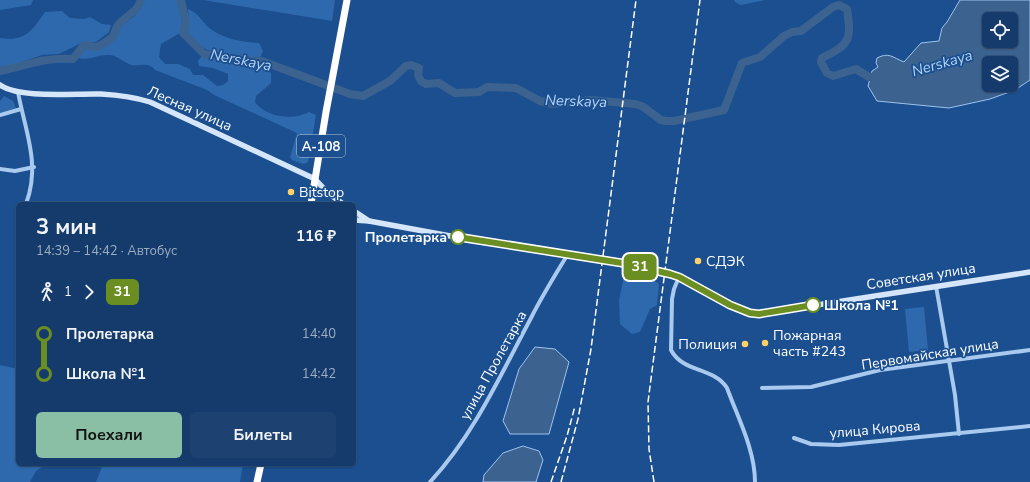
<!DOCTYPE html>
<html lang="ru">
<head>
<meta charset="utf-8">
<style>
  :root { --surface:#143b6b; --page:#1d4271; --text:#f1f3f6; --muted:#9dadc1; --line:#33557e; --accent:#8abfa5 }
  body { margin:0; font-family:"Nunito Sans",sans-serif; background:var(--page); color:var(--text); height:100vh; display:flex; flex-direction:column; font-size:15px; white-space:nowrap }
  * { box-sizing:border-box; margin:0 }
  p { font-size:13px; color:var(--muted) }
  .icon { flex:none; width:22px; height:22px; fill:none; stroke:currentColor; stroke-width:2; stroke-linecap:round; stroke-linejoin:round }
  .map { position:relative; flex:1; overflow:hidden }
  .sheet { position:absolute; left:16px; top:202px; width:340px; height:264px; display:flex; flex-direction:column; background:var(--surface); border-radius:6px; box-shadow:0 1px 3px #0004,0 0 0 1px var(--line) }
  .sheet>* { flex:none }
  .badge { padding:0 8px; border-radius:6px; font-size:14px; line-height:26px }
  .fabs { position:absolute; left:982px; top:12px; display:grid; gap:8px }
  .fabs a { display:grid; place-items:center; width:36px; height:36px; border-radius:6px; background:var(--surface); box-shadow:0 1px 3px #0004,0 0 0 1px var(--line); font-size:20px }
  .map>.badge { position:absolute; translate:-50% -50%; box-shadow:0 0 0 2px #fff }
  .legs { display:flex; align-items:center; gap:6px; height:44px; padding:0 20px; font-size:13px }
  .legs p { margin-inline-start:auto }
  .summary { display:flex; align-items:center; justify-content:space-between; height:68px; padding:0 20px }
  h1 { font-size:22px; font-weight:700; line-height:30px }
  .cta { display:flex; gap:8px; margin-top:auto; padding:8px 20px }
  .cta a { flex:1; height:46px; border-radius:6px; background:var(--accent); color:#111; font-size:16px; font-weight:700; line-height:46px; text-align:center }
  .cta a+a { background:var(--page); color:var(--text) }
  ul { padding:0 20px; list-style:none }
  li { display:flex; align-items:center; gap:14px; height:40px; font-size:15px }
  li i { display:grid; place-items:center; width:6px; height:100%; margin:0 5px; background:currentColor }
  li i::after { content:''; width:10px; height:10px; margin:-5px; border:3px solid; border-radius:50%; background:var(--surface) }
  li p { margin-inline-start:auto }
  li:first-child i { background:linear-gradient(#0000 50%,currentColor 0) }
  li:last-child i { background:linear-gradient(currentColor 50%,#0000 0) }
  .map>svg:first-child { display:block }
  .green { fill:#2e69ad }
  .water { fill:#3c6290; stroke:#9cc4f0; fill-rule:evenodd }
  .lines { fill:none; stroke-linecap:round; stroke-linejoin:round }
  .river { stroke:#3c6290; stroke-width:8 }
  .street { stroke:#a9c9ee; stroke-width:4 }
  .secondary { stroke:#d6e6fa; stroke-width:5.5 }
  .highway { stroke:#fff; stroke-width:7 }
  .rail { stroke:#fff; stroke-width:1.5; stroke-dasharray:7 3; stroke-linecap:butt }
  .line-1-casing { stroke:#fff; stroke-width:9 }
  .line-1 { stroke:#6b8e23; stroke-width:6 }
  .poi-dot { fill:#ffd166; stroke:#1b4f8f; stroke-width:1.5 }
  .stop-1-dot { fill:#fff; stroke:#6b8e23; stroke-width:2 }
  .labels { text-anchor:middle; stroke-width:3.5; stroke-linejoin:round; paint-order:stroke }
  .shield { fill:#1b4f8f; stroke:#bbcadd; stroke-width:1 }
  .shield-label { font-size:13px; font-weight:bold; fill:#fff }
  .street-label { font-size:14px; fill:#fff; stroke:#1b4f8f }
  .poi-label { font-size:14px; fill:#fff; stroke:#1b4f8f; text-anchor:start }
  .stop-label { font-size:14px; font-weight:bold; fill:#fff; stroke:#1b4f8f; text-anchor:end }
  .water-label { font-size:15px; font-style:italic; fill:#b5d3f5; stroke:#1b4f8f }
</style>
</head>
<body>
<div class="map">
<svg width="1030" height="482" viewBox="0 0 1030 482">
  <rect width="100%" height="100%" fill="#1b4f8f"/>
  <g class="green">
    <polygon points="0,0 33,0 31,5 0,10"/>
    <path d="M143,0H178C182,12 183,21 180,33L161,44L159,57L165,64H178L190,69L193,75H203L217,86L223,85L228,81V74L213,68L199,66L198,61L202,56L262,67L271,73V83L256,96L255,102C266,117 293,121 309,112L316,115L308,162L303,164L292,160L290,157L297,133L214,95L207,90L155,70C148,61 139,67 132,65C124,63 117,55 109,55C98,54 88,61 78,58L86,48L98,49L114,39L119,27L135,16Z"/>
    <polygon points="203,0 335,0 332,21"/>
    <polygon points="734,0 765,0 741,5 735,2"/>
    <path d="M188,9C198,13 201,20 208,27C223,39 241,42 259,43L263,51L260,58C235,58 200,55 185,32L189,25Z"/>
    <path d="M62,11L70,18L84,19L90,17L102,24L111,25L109,32L96,42H83L59,54L42,55L10,66L0,67V38C25,42 32,31 45,12Z"/>
    <polygon points="4,96 13,101 16,108 0,113 0,101"/>
    <path d="M625,272C638,272 649,275 659,284L657,305L650,309L640,332L632,334L620,324L619,300Z"/>
    <polygon points="924,307 928,350 909,352 905,309"/>
    <polygon points="0,365 18,369 18,464 46,464 36,471 30,482 0,482"/>
    <polygon points="103,464 243,464 240,482 96,482"/>
  </g>
  <g class="water">
    <path d="M960,0H1030V80L1015,90L990,99L949,108L877,101L868,86L872,71L878,67L876,63L877,58C889,52 892,57 904,62L921,43L939,41L942,28L947,22ZM989,19H1011V41H989ZM989,63H1011V85H989Z"/>
    <polygon points="535,347 555,349 569,362 549,434 510,434 503,421 519,369"/>
    <polygon points="523,446 539,451 543,460 536,482 483,482 484,475 503,453"/>
  </g>
  <g class="lines">
    <g class="river">
      <path d="M181,0L186,23L183,33L204,54L242,60L262,61L350,94L363,96L390,81L406,66L411,65L419,68L418,75L421,81L426,84L439,83L455,93L479,92L487,87L516,88L540,101L552,104L592,100L635,104L642,106L661,120L666,121H674L724,110L742,63L760,57L784,36L792,32L801,31L833,7L839,5L847,9C852,39 850,45 822,58L821,62L827,73L833,76L856,69L869,77L880,76"/>
      <path d="M0,71C28,65 44,57 73,59L84,45L97,47C102,44 109,41 113,36C115,33 116,28 118,25C126,15 137,13 141,0"/>
    </g>
    <g class="street">
      <path d="M18,92C25,131 41,164 26,204"/>
      <polyline points="0,115 21,109"/>
      <polyline points="0,169 15,171 34,167"/>
      <path d="M679,277L674,289L672,299L671,350C683,373 714,367 727,388C738,418 755,450 755,482"/>
      <polyline points="936,286 955,395 959,434"/>
      <polyline points="762,388 811,387 880,370 1030,350"/>
      <polyline points="794,438 811,444 839,445 1030,426"/>
      <path d="M430,482C474,435 501,374 531,318C542,296 555,275 568,254"/>
    </g>
    <g class="secondary">
      <path d="M0,85C20,99 75,93 101,94C118,95 134,97 150,102L315,179L327,192L343,204"/>
      <polyline points="354,211 369,221 472,240 622,263 679,277 731,305 750,313 759,314 1030,272"/>
      <polyline points="354,220 369,221"/>
    </g>
    <g class="highway">
      <polyline points="311,204 326,112 347,0"/>
      <polyline points="257,482 261,464"/>
    </g>
    <g class="rail">
      <polyline points="551,482 567,436 575,406"/>
      <polyline points="561,482 578,419 591,349 636,0"/>
      <polyline points="654,482 649,449 648,402 700,0"/>
    </g>
  </g>
  <g class="lines">
    <g class="line-1-casing">
      <polyline id="line-1" points="458,237 622,263 670,274 679,277 730,305 750,313 759,314 813,305"/>
    </g>
    <use href="#line-1" class="line-1"/>
  </g>
  <g class="poi-dot">
    <circle cx="291" cy="192" r="4"/>
    <circle cx="698" cy="261" r="4"/>
    <circle cx="765" cy="343" r="4"/>
    <circle cx="745" cy="344" r="4"/>
  </g>
  <g class="stop-1-dot">
    <circle cx="458" cy="237" r="7"/>
    <circle cx="813" cy="305" r="7"/>
  </g>
  <g class="labels">
    <rect class="shield" x="297" y="135" width="48" height="22" rx="3"/>
    <g class="shield-label">
      <text x="321" y="151">А-108</text>
    </g>
    <g class="street-label">
      <text transform="translate(190 108) rotate(24)" y="5">Лесная улица</text>
      <text transform="translate(921 276) rotate(-9)" y="5">Советская улица</text>
      <text transform="translate(930 354) rotate(-9)" y="5">Первомайская улица</text>
      <text transform="translate(493 365) rotate(-61)" y="5">улица Пролетарка</text>
      <text transform="translate(875 429) rotate(-5)" y="5">улица Кирова</text>
    </g>
    <g class="poi-label">
      <text x="299" y="197">Bitstop</text>
      <text x="706" y="266">СДЭК</text>
      <text x="773" y="340">Пожарная<tspan x="773" dy="16">часть #243</tspan></text>
      <text x="737" y="349" text-anchor="end">Полиция</text>
    </g>
    <g class="stop-label">
      <text x="447" y="242">Пролетарка</text>
      <text x="824" y="310" text-anchor="start">Школа №1</text>
    </g>
    <g class="water-label">
      <text transform="translate(241 60) rotate(11)" y="5">Nerskaya</text>
      <text transform="translate(942 63) rotate(-16)" y="5">Nerskaya</text>
      <text transform="translate(576 101) rotate(2)" y="5">Nerskaya</text>
    </g>
  </g>
</svg>
<div class="fabs">
<a><svg class="icon" aria-label="locate" viewBox="0 0 24 24"><circle cx="12" cy="12" r="6"/><path d="M12 2v4M12 18v4M2 12h4M18 12h4"/></svg></a>
<a><svg class="icon" aria-label="layers" viewBox="0 0 24 24"><path d="M12 4l9 5-9 5-9-5zM3 14l9 5 9-5"/></svg></a>
</div>
<b class="badge" style="left:640px;top:267px;background:#6b8e23;color:#fff">31</b>
<section class="sheet">
<div class="summary"><div><h1>3 мин</h1><p>14:39 – 14:42 · Автобус</p></div><b>116 ₽</b></div>
<div class="legs"><svg class="icon" aria-label="walk" viewBox="0 0 24 24"><circle cx="13" cy="4" r="2"/><path d="M13 8l-2 6 4 7M11 14l-3 7M7 12l3-4h3l4 4"/></svg>1<svg class="icon" aria-label="forward" viewBox="0 0 24 24"><path d="M9 5l7 7-7 7"/></svg><b class="badge" style="background:#6b8e23;color:#fff">31</b></div>
<ul>
<li><i style="color:#6b8e23"></i><b>Пролетарка</b><p>14:40</p></li>
<li><i style="color:#6b8e23"></i><b>Школа №1</b><p>14:42</p></li>
</ul>
<div class="cta"><a>Поехали</a><a>Билеты</a></div>
</section>
</div>
</body>
</html>
